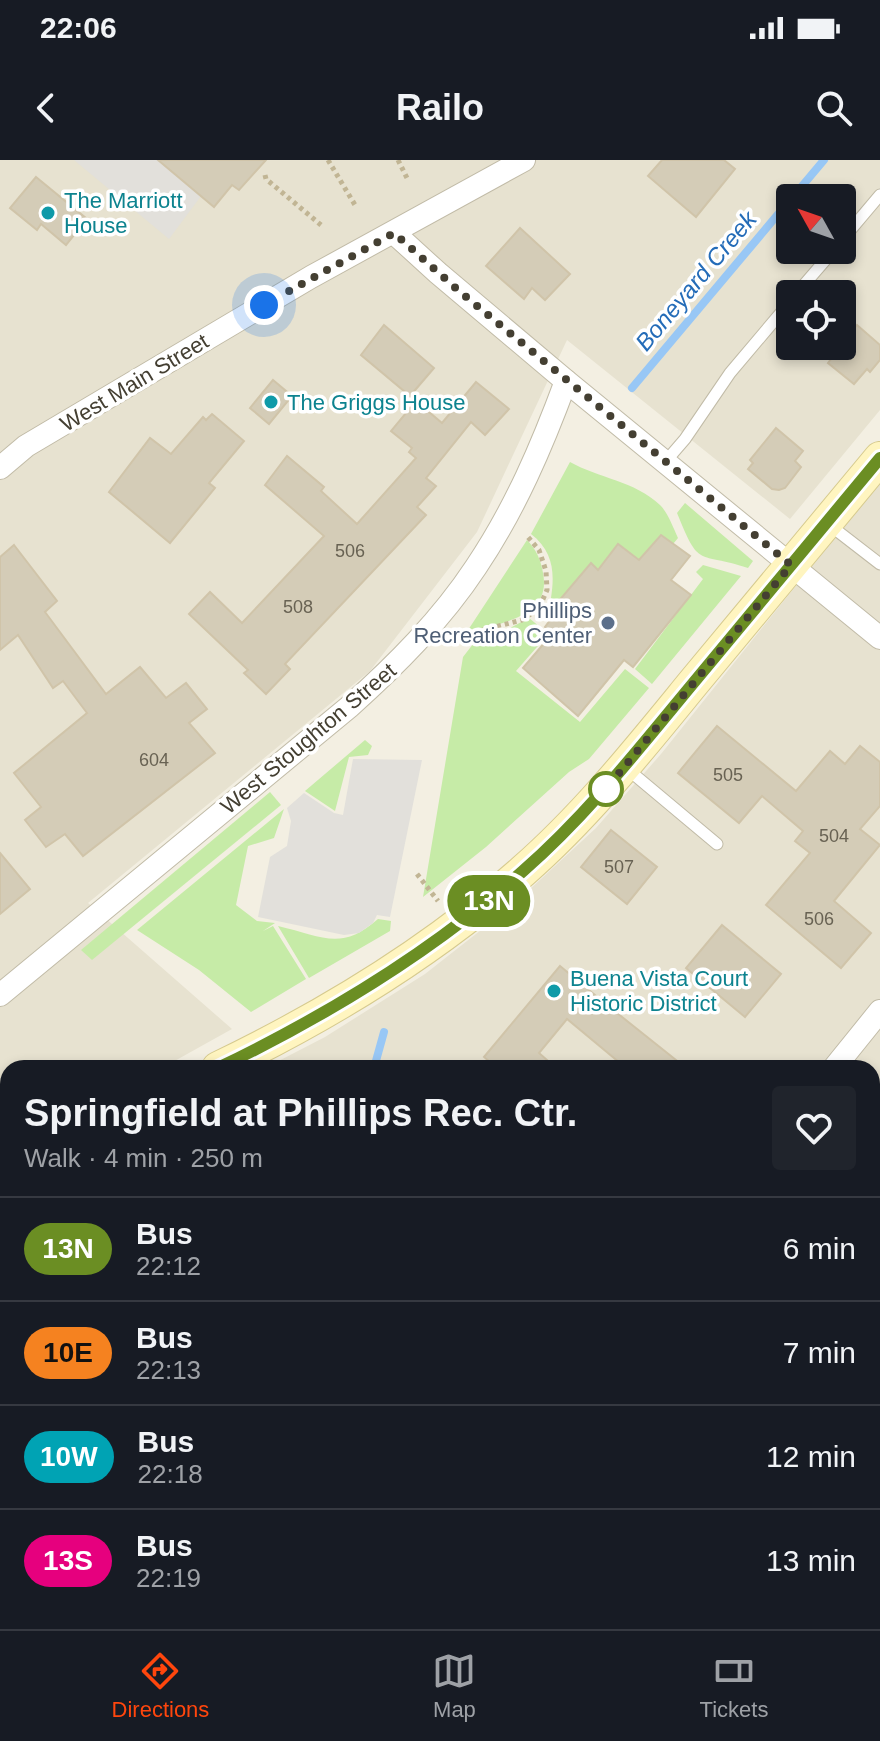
<!DOCTYPE html>
<html lang="en">
<head>
<meta charset="utf-8">
<style>
  :root { --surface:#171b24; --page:#20242c; --text:#f1f3f6; --muted:#9ea1a6; --line:#363941; --accent:#ff460d }
  body { margin:0; font-family:Helvetica,sans-serif; background:var(--page); color:var(--text); height:100vh; display:flex; flex-direction:column; font-size:30px; white-space:nowrap }
  * { box-sizing:border-box; margin:0 }
  p { font-size:26px; color:var(--muted) }
  .icon { flex:none; width:44px; height:44px; fill:none; stroke:currentColor; stroke-width:2; stroke-linecap:round; stroke-linejoin:round }
  .map { position:relative; flex:1; overflow:hidden }
  .sheet { position:absolute; left:0px; top:900px; width:880px; height:570px; display:flex; flex-direction:column; background:var(--surface); border-radius:24px 24px 0 0; box-shadow:0 4px 12px #0003 }
  .sheet>* { flex:none }
  .badge { padding:0 16px; border-radius:26px; font-size:28px; line-height:52px }
  .needle { width:52px; rotate:310deg }
  .fabs { position:absolute; left:776px; top:24px; display:grid; gap:16px }
  .fabs a { display:grid; place-items:center; width:80px; height:80px; border-radius:8px; background:var(--surface); box-shadow:0 4px 12px #0003; font-size:40px }
  .you { position:absolute; width:40px; height:40px; margin:-20px; border:6px solid #fff; border-radius:50%; background:#1a73e8; box-shadow:0 0 0 12px #1a73e833 }
  .map>.badge { position:absolute; translate:-50% -50%; box-shadow:0 0 0 4px #fff }
  .round { display:grid; place-items:center; flex:none; width:84px; height:84px; border-radius:8px; background:var(--page) }
  .headline { display:flex; align-items:center; justify-content:space-between; height:136px; padding:0 24px }
  h1 { font-size:38px; font-weight:700; line-height:60px }
  ul { padding:0; list-style:none }
  li { display:flex; align-items:center; gap:24px; height:104px; padding:0 24px; border-top:2px solid var(--line) }
  li div { flex:1 }
  li b { display:block; font-size:30px }
  li em { font-style:normal }
  li .badge { min-width:88px; font-weight:700; text-align:center }
  .status { display:flex; justify-content:space-between; align-items:center; height:56px; padding:0 40px; background:var(--surface); direction:ltr }
  .status svg { height:22px; fill:currentColor }
  header { display:flex; justify-content:space-between; align-items:center; height:104px; padding:0 24px; background:var(--surface); font-size:36px; font-weight:700 }
  .dock { display:flex; justify-content:space-around; align-items:center; height:112px; border-top:2px solid var(--line); background:var(--surface); font-size:22px; color:var(--muted) }
  .dock a { display:grid; justify-items:center; gap:4px }
  .dock .current { color:var(--accent) }
  .map>svg:first-child { display:block }
  .residential { fill:#e7e2d0; fill-rule:evenodd }
  .green { fill:#c6eba7 }
  .parking { fill:#e2e0db }
  .lines { fill:none; stroke-linecap:round; stroke-linejoin:round }
  .stream { stroke:#98c7f5; stroke-width:8 }
  .building { fill:#d4ccb7; stroke:#d0c4a9; stroke-width:2 }
  .lane-casing { stroke:#c1bba7; stroke-width:13 }
  .street-casing { stroke:#c1bba7; stroke-width:24 }
  .secondary-casing { stroke:#d6ca8e; stroke-width:34 }
  .path { stroke:#c1b594; stroke-width:5; stroke-dasharray:4 4; stroke-linecap:butt }
  .lane { stroke:#fff; stroke-width:11 }
  .street { stroke:#fff; stroke-width:22 }
  .secondary { stroke:#fff5c0; stroke-width:32 }
  .line-casing { stroke:#fff; stroke-width:18 }
  .line { stroke:#6b8e23; stroke-width:12 }
  .walk { stroke:#443f32; stroke-width:8; stroke-dasharray:0 14.4 }
  .culture-dot { fill:#0f9aa8; stroke:#fff; stroke-width:3 }
  .service-dot { fill:#5c6f8a; stroke:#fff; stroke-width:3 }
  .stop-dot { fill:#fff; stroke:#6b8e23; stroke-width:4 }
  .labels { text-anchor:middle; stroke-width:7; stroke-linejoin:round; paint-order:stroke }
  .number-label { font-size:18px; fill:#686253 }
  .culture-label { font-size:22px; fill:#0d838f; stroke:#fff; text-anchor:start }
  .street-label { font-size:22px; fill:#443f32; stroke:#fff }
  .service-label { font-size:22px; fill:#4e5e75; stroke:#fff; text-anchor:end }
  .water-label { font-size:24px; font-style:italic; fill:#246cb8; stroke:#fff }
</style>
</head>
<body>
<div class="status"><b>22:06</b><svg viewBox="0 0 49 12"><path d="M0 12V9h3v3zM5 12V6h3v6zM10 12V3h3v9zM15 12V0h3v12zM26 1h20v11H26zM47 4h2v5h-2z"/></svg></div>
<header><svg class="icon" aria-label="back" viewBox="0 0 24 24"><path d="M15 5l-7 7 7 7"/></svg>Railo<svg class="icon" aria-label="search" viewBox="0 0 24 24"><circle cx="10" cy="10" r="6"/><path d="M15 15l6 6"/></svg></header>
<div class="map">
<svg width="880" height="1469" viewBox="0 0 880 1469">
  <rect width="100%" height="100%" fill="#f3efe2"/>
  <g class="residential">
    <path d="M0,0H880V250L790,359L567,180L477,372L370,511L88,743L232,869L162,908H8V1004L0,1011ZM790,38H842V90H790ZM790,134H842V186H790Z"/>
    <polygon points="880,321 880,1469 0,1469 0,1068 8,1061 8,1462 872,1462 872,908 265,908 325,877 425,814 514,744 596,668 661,594"/>
  </g>
  <g class="green">
    <path d="M570,302C598,318 635,321 660,345C668,353 673,367 678,378L673,384L661,375L639,400L618,384L598,410L590,404L557,443L551,438C555,412 553,391 531,374Z"/>
    <path d="M685,343L753,401L748,408C697,391 700,410 677,353Z"/>
    <path d="M527,380C536,389 541,400 543,413C552,459 499,461 470,474L468,470L472,464Z"/>
    <polygon points="703,405 741,416 652,524 635,509 703,419 696,412"/>
    <polygon points="529,458 540,467 538,474 544,479 516,511 580,562 625,509 649,528 589,599 569,612 486,687 423,737 463,497 480,475 510,468"/>
    <polygon points="365,580 372,586 368,595 349,597 335,651 305,631"/>
    <polygon points="270,632 281,645 92,800 81,790"/>
    <polygon points="284,649 274,678 248,686 236,745 257,761 275,763 263,771 273,766 306,819 251,852 199,810 137,770"/>
    <path d="M378,759L391,761L390,771L309,818L278,766C322,776 341,792 378,759Z"/>
  </g>
  <g class="parking">
    <polygon points="74,0 158,0 201,36 169,79"/>
    <polygon points="353,599 422,600 390,757 377,755 373,763 359,773 344,775 258,757 270,697 287,686 291,661 287,648 304,633 334,653 343,655"/>
    <polygon points="8,1202 8,1304 0,1314 0,1212"/>
  </g>
  <g class="lines">
    <g class="stream">
      <polyline points="792,38 824,0"/>
      <polyline points="632,228 790,40"/>
      <polyline points="374,908 384,872"/>
      <polyline points="127,1469 131,1462"/>
    </g>
  </g>
  <g class="building">
    <polygon points="158,0 266,0 239,30 232,25 214,47"/>
    <polygon points="662,0 724,0 735,9 696,57 648,16"/>
    <polygon points="36,17 87,59 66,85 41,64 37,70 10,48"/>
    <polygon points="520,68 570,114 545,140 532,128 524,139 486,106"/>
    <polygon points="384,165 434,208 410,236 361,195"/>
    <polygon points="857,165 880,185 880,200 870,212 867,209 854,224 828,203"/>
    <polygon points="273,220 292,236 269,264 250,248"/>
    <polygon points="476,222 509,249 485,275 471,262 426,318 436,326 417,347 426,355 285,504 290,509 266,534 244,513 248,510 189,454 210,432 242,463 324,376 265,325 287,296 324,327 321,331 357,364 416,298 409,292 412,288 391,271 416,241 442,263"/>
    <polygon points="212,254 244,281 209,323 215,328 170,383 109,332 150,278 171,294 203,257 206,260"/>
    <polygon points="776,268 803,291 795,301 801,307 785,328 779,330 772,329 748,309 753,303 750,300"/>
    <polygon points="661,375 690,396 671,420 691,435 633,507 624,500 578,556 523,508 552,474 545,467 561,446 557,443 591,403 598,410 618,384 639,400"/>
    <polygon points="14,385 57,441 45,452 106,534 140,507 166,538 186,523 207,549 189,563 215,593 83,696 65,674 46,687 25,660 41,647 14,613 87,553 63,521 53,528 18,475 0,490 0,397"/>
    <polygon points="717,566 796,631 830,591 845,604 860,586 880,602 880,646 860,669 880,685 834,741 871,773 841,808 766,745 810,693 795,681 803,671 762,636 739,663 678,613"/>
    <polygon points="611,670 657,707 627,744 581,707"/>
    <polygon points="0,693 30,729 0,754"/>
    <polygon points="722,765 781,814 745,857 686,808"/>
    <polygon points="560,806 607,845 686,908 626,908 567,859 539,893 556,908 497,908 484,897"/>
  </g>
  <g class="lines">
    <g class="lane-casing">
      <g id="lane">
        <polyline points="842,80 880,35"/>
        <polyline points="796,134 834,90"/>
        <polyline points="666,301 685,279 730,213 790,142"/>
        <polyline points="827,363 880,404"/>
        <polyline points="625,607 717,684"/>
        <polyline points="0,1260 8,1251"/>
      </g>
    </g>
    <g class="street-casing">
      <g id="street">
        <polyline points="394,73 438,113 566,221 880,478"/>
        <polyline points="0,308 26,286 311,117 524,0"/>
        <path d="M0,835L349,547C396,505 441,460 476,407C515,349 542,286 566,221"/>
        <polyline points="834,908 880,851"/>
        <polyline points="0,974 8,984"/>
        <polyline points="872,1053 880,1060"/>
        <polyline points="0,1407 8,1397"/>
        <polyline points="593,1462 602,1469"/>
        <polyline points="380,1469 386,1462"/>
      </g>
    </g>
    <g class="secondary-casing">
      <g id="secondary">
        <path d="M218,908C328,855 432,792 523,711C587,655 640,588 694,522C756,447 818,373 880,298"/>
        <polyline points="0,1038 8,1030"/>
        <polyline points="872,1429 880,1419"/>
        <polyline points="839,1469 845,1462"/>
      </g>
    </g>
    <g class="path">
      <polyline points="328,0 355,45"/>
      <polyline points="398,0 407,18"/>
      <polyline points="265,15 266,19 321,65"/>
      <polyline points="539,448 551,459"/>
      <polyline points="460,481 483,470 522,460 539,448 547,430 546,411 539,390 527,376"/>
      <polyline points="417,714 438,741"/>
    </g>
    <use href="#lane" class="lane"/>
    <use href="#street" class="street"/>
    <use href="#secondary" class="secondary"/>
  </g>
  <g class="lines">
    <g class="line-casing">
      <path id="line" d="M218,908C328,855 432,792 523,711C586,656 637,591 690,527C753,451 817,374 880,298"/>
    </g>
    <use href="#line" class="line"/>
    <polyline class="walk" points="264,145 394,73 459,131 791,405 606,629"/>
  </g>
  <g class="culture-dot">
    <circle cx="48" cy="53" r="8"/>
    <circle cx="271" cy="242" r="8"/>
    <circle cx="554" cy="831" r="8"/>
  </g>
  <circle class="service-dot" cx="608" cy="463" r="8"/>
  <circle class="stop-dot" cx="606" cy="629" r="16"/>
  <g class="labels">
    <g class="number-label">
      <text x="350" y="397">506</text>
      <text x="298" y="453">508</text>
      <text x="154" y="606">604</text>
      <text x="728" y="621">505</text>
      <text x="834" y="682">504</text>
      <text x="619" y="713">507</text>
      <text x="819" y="765">506</text>
    </g>
    <g class="culture-label">
      <text x="64" y="48">The Marriott<tspan x="64" dy="25">House</tspan></text>
      <text x="287" y="250">The Griggs House</text>
      <text x="570" y="826">Buena Vista Court<tspan x="570" dy="25">Historic District</tspan></text>
    </g>
    <g class="street-label">
      <text transform="translate(134 222) rotate(-31)" y="8">West Main Street</text>
      <text transform="translate(308 578) rotate(-40)" y="8">West Stoughton Street</text>
    </g>
    <g class="service-label">
      <text x="592" y="458">Phillips<tspan x="592" dy="25">Recreation Center</tspan></text>
    </g>
    <g class="water-label">
      <text transform="translate(696 121) rotate(-50)" y="8">Boneyard Creek</text>
    </g>
  </g>
</svg>
<div class="fabs">
<a><svg class="needle" viewBox="-14 -14 28 28"><path d="M0-13l5 13h-10z" fill="#e53935"/><path d="M0 13l5-13h-10z" fill="#9ea1a6"/></svg></a>
<a><svg class="icon" aria-label="locate" viewBox="0 0 24 24"><circle cx="12" cy="12" r="6"/><path d="M12 2v4M12 18v4M2 12h4M18 12h4"/></svg></a>
</div>
<div class="you" style="left:264px;top:145px"></div>
<b class="badge" style="left:489px;top:741px;background:#6b8e23;color:#fff">13N</b>
<section class="sheet">
<div class="headline"><div><h1>Springfield at Phillips Rec. Ctr.</h1><p>Walk · 4 min · 250 m</p></div><a class="round"><svg class="icon" aria-label="heart" viewBox="0 0 24 24"><path d="M12 20l-8-8c-3-5 5-10 8-4 3-6 11-1 8 4z"/></svg></a></div>
<ul>
<li><span class="badge" style="background:#6b8e23;color:#fff">13N</span><div><b>Bus</b><p>22:12</p></div><em>6 min</em></li>
<li><span class="badge" style="background:#f58220;color:#111">10E</span><div><b>Bus</b><p>22:13</p></div><em>7 min</em></li>
<li><span class="badge" style="background:#00a3b4;color:#fff">10W</span><div><b>Bus</b><p>22:18</p></div><em>12 min</em></li>
<li><span class="badge" style="background:#e6007e;color:#fff">13S</span><div><b>Bus</b><p>22:19</p></div><em>13 min</em></li>
</ul>
</section>
</div>
<nav class="dock">
<a class="current"><svg class="icon" aria-label="directions" viewBox="0 0 24 24"><path d="M12 3l9 9-9 9-9-9zM9 14v-3h6M13 9l2 2-2 2"/></svg>Directions</a>
<a><svg class="icon" aria-label="map" viewBox="0 0 24 24"><path d="M3 6l6-2 6 2 6-2v14l-6 2-6-2-6 2zM9 4v14M15 6v14"/></svg>Map</a>
<a><svg class="icon" aria-label="tickets" viewBox="0 0 24 24"><path d="M3 7h18v10H3zM15 7v10"/></svg>Tickets</a>
</nav>
</body>
</html>
